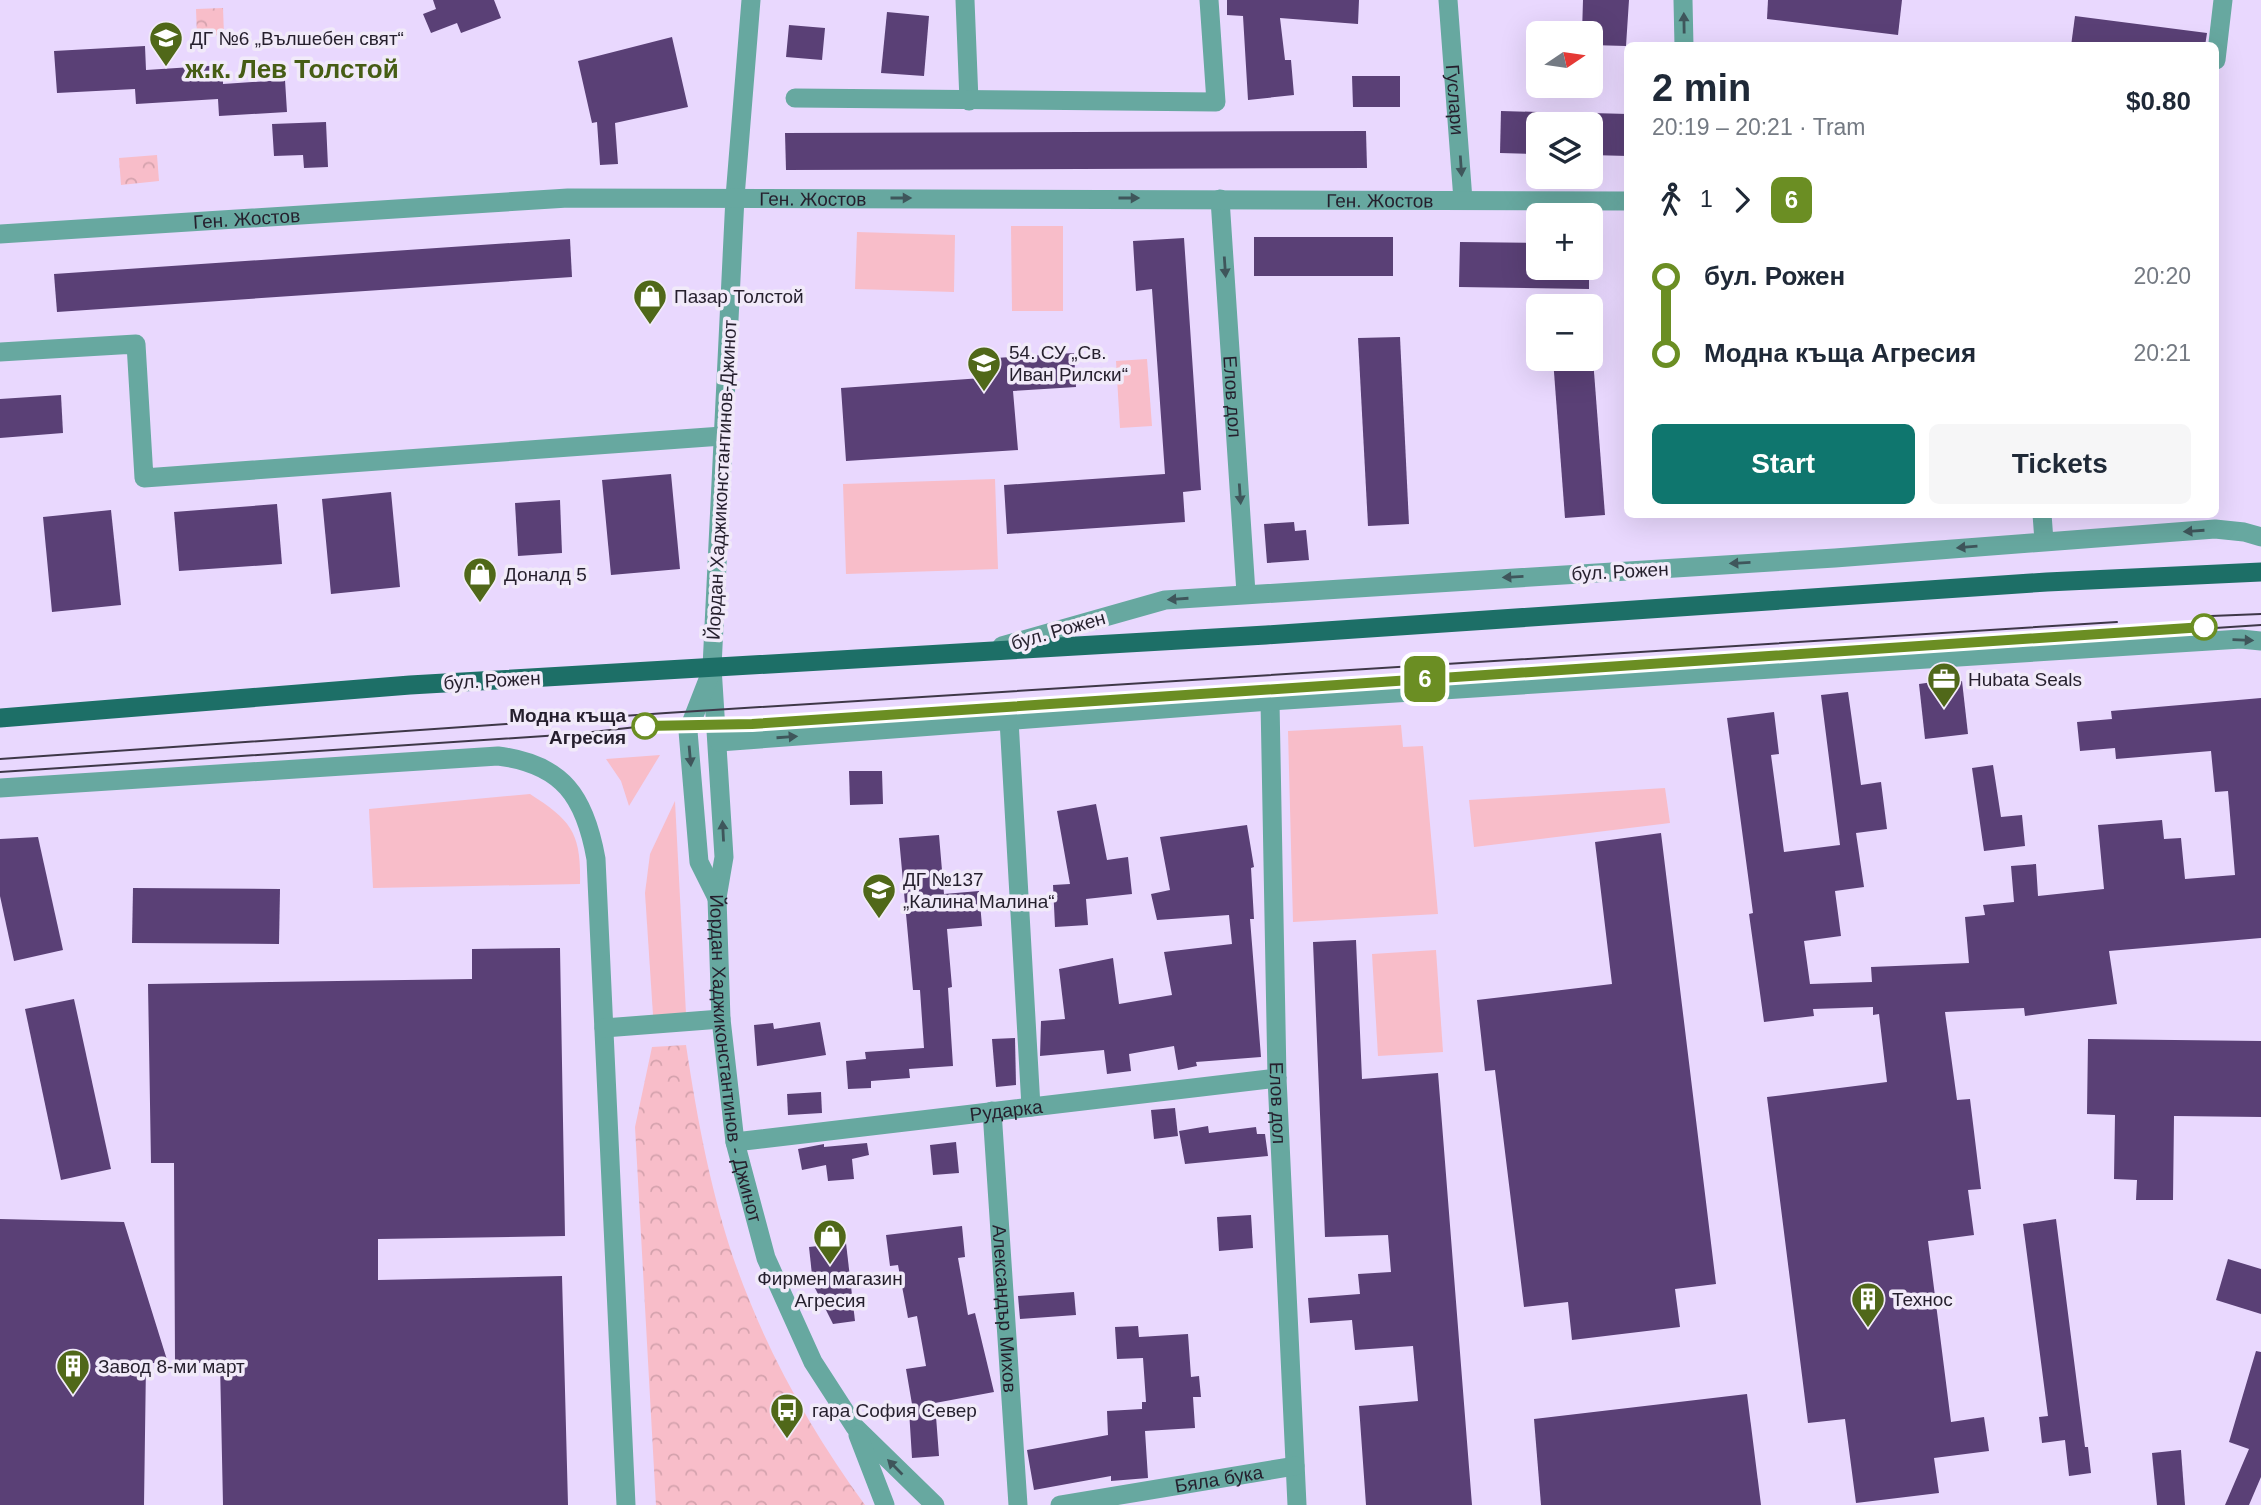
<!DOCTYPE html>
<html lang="en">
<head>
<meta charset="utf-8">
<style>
  :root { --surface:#fff; --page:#f6f6f7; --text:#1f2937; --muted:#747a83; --accent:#0f766e }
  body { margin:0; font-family:Helvetica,sans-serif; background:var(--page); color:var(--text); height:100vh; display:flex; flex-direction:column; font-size:26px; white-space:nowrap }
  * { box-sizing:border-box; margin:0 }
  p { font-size:23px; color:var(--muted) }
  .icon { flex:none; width:38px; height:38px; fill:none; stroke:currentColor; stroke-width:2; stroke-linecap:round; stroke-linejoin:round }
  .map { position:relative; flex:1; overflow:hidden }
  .drawer { position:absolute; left:1624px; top:42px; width:595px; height:476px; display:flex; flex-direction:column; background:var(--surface); border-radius:10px; box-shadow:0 7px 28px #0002 }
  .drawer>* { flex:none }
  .badge { padding:0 14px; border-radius:10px; font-size:24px; line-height:46px }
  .needle { width:46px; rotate:77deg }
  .controls { position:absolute; left:1526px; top:21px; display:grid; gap:14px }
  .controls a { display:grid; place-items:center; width:77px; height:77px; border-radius:10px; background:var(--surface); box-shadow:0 7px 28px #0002; font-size:35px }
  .map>.badge { position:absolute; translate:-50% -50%; box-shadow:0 0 0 4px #fff }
  .legs { display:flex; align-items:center; gap:10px; height:77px; padding:0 28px; font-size:23px }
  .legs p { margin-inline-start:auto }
  .overview { display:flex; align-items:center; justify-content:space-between; height:119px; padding:0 28px }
  h1 { font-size:38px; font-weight:600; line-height:52px }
  .cta { display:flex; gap:14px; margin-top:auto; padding:14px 28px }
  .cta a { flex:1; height:80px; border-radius:10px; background:var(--accent); color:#fff; font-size:28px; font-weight:600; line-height:80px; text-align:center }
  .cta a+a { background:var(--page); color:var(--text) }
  ul { padding:0 28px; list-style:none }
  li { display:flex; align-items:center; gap:24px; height:77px; font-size:26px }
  li i { display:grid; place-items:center; width:10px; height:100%; margin:0 9px; background:currentColor }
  li i::after { content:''; width:18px; height:18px; margin:-9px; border:5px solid; border-radius:50%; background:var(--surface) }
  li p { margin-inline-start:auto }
  li:first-child i { background:linear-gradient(#0000 50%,currentColor 0) }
  li:last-child i { background:linear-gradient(currentColor 50%,#0000 0) }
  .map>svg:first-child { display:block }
  .grass { fill:#f8bdc9 }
  .park { fill:url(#park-crowns) }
  .building { fill:#5a4076 }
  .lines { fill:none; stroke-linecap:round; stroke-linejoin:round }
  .minor { stroke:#67a8a0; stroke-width:19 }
  .primary { stroke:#1d6f67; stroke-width:19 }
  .tram { stroke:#3e3748; stroke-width:2 }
  .oneway { fill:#3f565b }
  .line-1-casing { stroke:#fff; stroke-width:16 }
  .line-1 { stroke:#6b8e23; stroke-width:10 }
  .stop-1-dot { fill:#fff; stroke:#6b8e23; stroke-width:3.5 }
  .labels { text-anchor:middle; stroke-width:7; stroke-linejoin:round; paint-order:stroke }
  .poi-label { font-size:19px; fill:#251f2d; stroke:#f1eaf9; text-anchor:start }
  .street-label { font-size:19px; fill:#251f2d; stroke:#f1eaf9 }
  .stop-label { font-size:19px; font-weight:bold; fill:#251f2d; stroke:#f1eaf9; text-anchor:end }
  .district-label { font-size:26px; font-weight:bold; fill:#465d14; stroke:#f1eaf9 }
</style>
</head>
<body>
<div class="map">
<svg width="2261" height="1505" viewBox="0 0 2261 1505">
  <defs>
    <pattern id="park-crowns" width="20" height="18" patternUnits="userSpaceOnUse" patternTransform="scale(1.75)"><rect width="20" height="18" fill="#f8bdc9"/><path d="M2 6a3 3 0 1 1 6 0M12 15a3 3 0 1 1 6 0" fill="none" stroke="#d4a2ad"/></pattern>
  </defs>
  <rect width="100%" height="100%" fill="#e9d8fe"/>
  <g class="grass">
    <polygon points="1011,226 1063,226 1063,311 1012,311"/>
    <polygon points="857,232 955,235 954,292 855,289"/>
    <polygon points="1147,359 1152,426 1120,428 1116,361"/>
    <polygon points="995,479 998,569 846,574 843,484"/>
    <polygon points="1401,725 1403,747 1423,746 1438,914 1293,922 1288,731"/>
    <polygon points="660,755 629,806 621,781 606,759"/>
    <polygon points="1665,788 1670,823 1474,847 1469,800"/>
    <path d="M530,794C572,821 581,833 580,884L373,888L369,809Z"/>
    <polygon points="675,801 686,1014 653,1015 645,893 650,854"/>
    <polygon points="1436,950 1443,1052 1378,1056 1372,954"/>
  </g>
  <g class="park">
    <polygon points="223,8 224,35 197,36 196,9"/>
    <polygon points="157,155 159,181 121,185 119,158"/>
    <path d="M686,1045C699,1131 716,1221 750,1302C779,1374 820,1443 865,1505H656L635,1127L652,1047Z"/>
  </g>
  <g class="building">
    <polygon points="433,0 494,0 501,18 461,33 457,23 431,33 423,14 436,9"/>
    <polygon points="1227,0 1359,0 1358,24 1280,18 1285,60 1291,60 1294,95 1248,100 1243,16 1227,15"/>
    <polygon points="1583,0 1629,0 1626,46 1591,45 1591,33 1582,33"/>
    <polygon points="1768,0 1902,0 1898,35 1767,19"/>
    <polygon points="887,12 929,16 924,76 881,73"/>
    <polygon points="2075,16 2207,33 2205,46 2071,46"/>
    <polygon points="789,25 825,28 822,60 786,57"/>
    <polygon points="672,37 688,107 615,123 618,164 600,165 597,122 592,123 578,61"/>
    <polygon points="145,46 146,70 223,65 223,84 285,80 287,112 219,116 218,99 136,104 135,89 57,93 54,51"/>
    <polygon points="1352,76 1400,76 1400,107 1353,107"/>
    <polygon points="1501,111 1538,112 1538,154 1500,153"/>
    <polygon points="1591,113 1628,114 1628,156 1591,155"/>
    <polygon points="326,122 328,167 304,168 303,155 274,156 272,124"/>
    <polygon points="1366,131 1367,168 786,170 785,133"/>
    <rect x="1254" y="237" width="139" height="39"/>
    <polygon points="1184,238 1201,490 1183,492 1185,522 1007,534 1004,485 1165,474 1152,289 1136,291 1133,241"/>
    <polygon points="570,239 572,277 57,312 54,274"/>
    <polygon points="1460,242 1538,243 1538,268 1589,268 1589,289 1459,287"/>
    <polygon points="1400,337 1409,524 1368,526 1358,338"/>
    <polygon points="1074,353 1076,387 1013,391 1018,450 846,461 841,388 982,378 981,359"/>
    <polygon points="1553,359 1593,359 1605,515 1565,518"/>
    <polygon points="61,395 63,433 0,438 0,399"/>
    <polygon points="671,474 680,569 611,575 602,480"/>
    <polygon points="391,492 400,587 331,594 322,499"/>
    <polygon points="560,500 562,553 518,556 515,503"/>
    <polygon points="277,504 282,564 179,571 174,512"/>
    <polygon points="111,510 121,605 52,612 43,517"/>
    <polygon points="1294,522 1295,531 1306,530 1309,560 1267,563 1264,524"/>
    <polygon points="1947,680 1962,681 1968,734 1925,739 1919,684"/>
    <polygon points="1848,692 1861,785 1881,782 1887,829 1856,833 1864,887 1835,891 1841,936 1804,941 1810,984 1872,982 1871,967 1969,963 1965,917 1985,915 1983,905 2014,902 2011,866 2036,864 2038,896 2104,889 2098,825 2162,820 2164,839 2181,838 2185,879 2235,875 2228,791 2215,792 2211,751 2116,759 2115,748 2080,751 2077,722 2112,719 2111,711 2261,698 2261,938 2109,951 2117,1004 2025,1016 2024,1008 1945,1012 1957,1100 1970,1099 1981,1189 1968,1190 1974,1235 1928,1241 1951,1422 1984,1417 1989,1451 1934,1458 1939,1493 1856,1503 1845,1419 1808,1423 1767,1097 1887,1082 1879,1014 1873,1015 1873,1007 1813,1009 1814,1016 1764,1022 1749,914 1753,913 1727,718 1774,712 1779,754 1771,755 1784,852 1840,845 1821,695"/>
    <polygon points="1993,765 2001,817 2022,815 2025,846 1984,851 1972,768"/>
    <polygon points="849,771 882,771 883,804 850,805"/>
    <polygon points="1096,804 1107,860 1128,857 1132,894 1086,899 1088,925 1055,927 1053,885 1070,884 1057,811"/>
    <polygon points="1247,825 1254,867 1251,868 1254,919 1250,919 1261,1057 1196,1062 1197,1066 1178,1070 1174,1046 1129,1054 1131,1071 1107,1074 1104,1050 1040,1056 1041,1021 1065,1019 1059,969 1113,958 1119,1004 1172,995 1164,952 1232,944 1229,915 1157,920 1151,894 1170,890 1160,837"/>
    <polygon points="1661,833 1716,1284 1675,1289 1680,1327 1572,1340 1568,1302 1524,1307 1495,1070 1485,1071 1477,1000 1612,984 1595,842"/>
    <polygon points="939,835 944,894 979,891 982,926 947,929 952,987 948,988 953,1066 909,1069 910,1078 871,1081 871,1088 848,1089 846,1061 866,1059 865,1052 924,1048 920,990 913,990 899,838"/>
    <polygon points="38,837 63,950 14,961 0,896 0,839"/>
    <polygon points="133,888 280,889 279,944 132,943"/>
    <polygon points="1356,940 1362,1079 1438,1073 1472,1505 1366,1505 1359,1406 1418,1401 1413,1346 1355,1350 1352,1320 1310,1323 1308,1298 1360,1294 1358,1274 1391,1272 1388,1235 1325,1237 1313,942"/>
    <polygon points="560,948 565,1236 378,1239 378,1280 562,1276 568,1505 223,1505 220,1363 175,1363 174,1163 151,1163 148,984 472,979 472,949"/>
    <polygon points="74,999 111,1169 61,1180 25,1009"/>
    <polygon points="820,1022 826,1055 757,1066 754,1025 773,1023 774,1029"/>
    <polygon points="1015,1038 1016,1085 996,1087 992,1039"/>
    <polygon points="2088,1039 2261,1041 2261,1117 2174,1116 2173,1200 2136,1200 2137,1180 2114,1179 2115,1115 2087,1114"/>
    <polygon points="821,1092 822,1113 788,1115 787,1094"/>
    <polygon points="1175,1108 1178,1136 1154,1139 1151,1110"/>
    <polygon points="1208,1126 1209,1133 1256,1127 1257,1134 1265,1134 1268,1156 1185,1164 1179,1131"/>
    <polygon points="956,1142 959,1173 933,1175 930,1145"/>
    <polygon points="867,1143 869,1155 852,1159 854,1179 828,1181 826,1165 802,1170 798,1149 824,1144 824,1147"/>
    <polygon points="1251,1215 1253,1248 1219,1251 1217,1217"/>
    <polygon points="0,1219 124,1222 168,1363 146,1363 144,1505 0,1505"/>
    <polygon points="2056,1219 2085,1447 2088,1447 2091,1473 2069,1476 2065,1440 2042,1443 2039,1417 2048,1416 2023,1224"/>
    <polygon points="962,1226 965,1257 958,1258 968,1315 975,1313 994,1392 935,1403 939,1456 912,1458 909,1410 913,1410 906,1369 926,1366 917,1316 908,1318 898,1265 890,1266 886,1235"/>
    <polygon points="846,1243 855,1321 833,1324 813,1284 809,1247"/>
    <polygon points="2228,1259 2261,1269 2261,1314 2216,1300"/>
    <polygon points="1074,1292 1076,1315 1020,1319 1018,1296"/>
    <polygon points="1138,1326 1139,1337 1188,1334 1191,1377 1199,1376 1201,1397 1193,1397 1195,1428 1145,1431 1148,1478 1111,1481 1111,1476 1034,1490 1027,1450 1108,1435 1107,1411 1142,1409 1142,1402 1146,1402 1143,1358 1117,1359 1115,1327"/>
    <polygon points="2256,1351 2261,1352 2261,1477 2249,1505 2225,1505 2249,1449 2229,1442"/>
    <polygon points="1747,1394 1761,1505 1541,1505 1534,1419"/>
    <polygon points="2181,1450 2185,1505 2157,1505 2152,1453"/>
  </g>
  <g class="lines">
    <g class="minor">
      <path id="s1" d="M751,0L735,197L712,667L724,857L717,898L721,1019L735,1142L766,1258L813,1362L855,1427L935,1505"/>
      <polyline points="965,0 969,101"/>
      <path id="s2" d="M1448,0L1463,200"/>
      <polyline points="1683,0 1684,46"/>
      <polyline points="2216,60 2223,0"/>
      <polyline points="795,98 1216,102 1209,0"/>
      <path id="s3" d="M1220,199L1246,593"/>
      <path id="s4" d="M0,234L568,198L1628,201"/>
      <polyline points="0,352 136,344 144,478 722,436"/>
      <polyline points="2042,514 2044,541"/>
      <polyline points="1002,646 1165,600 1835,558 2215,529 2244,532 2261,537"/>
      <polyline points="711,672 688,731 699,862 717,898"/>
      <path id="s5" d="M1270,701L1277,1078L1297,1505"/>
      <polyline points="1009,720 1031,1107"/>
      <polyline points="719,742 1270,701 2241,639 2261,641"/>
      <path d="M0,788L498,756C563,764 585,797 596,859L626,1505"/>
      <polyline points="604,1028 721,1019"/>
      <path id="s6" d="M992,1111L1018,1505"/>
      <path id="s7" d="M735,1142L1277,1078"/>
      <polyline points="858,1435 885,1505"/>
      <path id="s8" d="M1060,1505L1295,1466"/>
    </g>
    <polyline class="primary" points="0,718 410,685 1266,635 2047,582 2261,572"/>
    <g class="tram">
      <polyline points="2211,616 2261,614"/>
      <polyline points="0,759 666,713 2117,622"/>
      <polyline points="0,772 575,734 645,726 752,724 2261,625"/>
    </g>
  </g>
  <defs><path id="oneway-solid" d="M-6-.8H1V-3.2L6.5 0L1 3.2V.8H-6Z" transform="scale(1.75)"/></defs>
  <g class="oneway">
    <use href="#oneway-solid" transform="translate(1684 23) rotate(-91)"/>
    <use href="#oneway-solid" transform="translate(1461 166) rotate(86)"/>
    <use href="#oneway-solid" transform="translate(901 198)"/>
    <use href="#oneway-solid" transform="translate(1129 198)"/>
    <use href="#oneway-solid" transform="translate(1225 267) rotate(86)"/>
    <use href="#oneway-solid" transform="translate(1240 494) rotate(86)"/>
    <use href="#oneway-solid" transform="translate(2194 531) rotate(176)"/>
    <use href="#oneway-solid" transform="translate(1967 547) rotate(175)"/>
    <use href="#oneway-solid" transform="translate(1740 563) rotate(177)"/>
    <use href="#oneway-solid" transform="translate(1513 577) rotate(177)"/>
    <use href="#oneway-solid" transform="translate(1178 599) rotate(176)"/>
    <use href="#oneway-solid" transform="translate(2243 640) rotate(2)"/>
    <use href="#oneway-solid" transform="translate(787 737) rotate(-4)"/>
    <use href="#oneway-solid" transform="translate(690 756) rotate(85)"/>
    <use href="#oneway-solid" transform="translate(723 831) rotate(-93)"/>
    <use href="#oneway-solid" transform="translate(895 1467) rotate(-135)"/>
  </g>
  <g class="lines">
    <g class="line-1-casing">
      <polyline id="line-1" points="645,726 752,724 2204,627"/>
    </g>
    <use href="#line-1" class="line-1"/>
  </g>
  <defs>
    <g id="school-pin" transform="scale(1.75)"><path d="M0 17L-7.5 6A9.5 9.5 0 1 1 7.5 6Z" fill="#506819" stroke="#f1eaf9"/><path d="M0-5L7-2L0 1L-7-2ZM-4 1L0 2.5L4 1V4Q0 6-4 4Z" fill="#fff"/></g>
    <g id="shop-pin" transform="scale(1.75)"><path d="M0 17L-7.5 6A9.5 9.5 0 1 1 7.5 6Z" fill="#506819" stroke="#f1eaf9"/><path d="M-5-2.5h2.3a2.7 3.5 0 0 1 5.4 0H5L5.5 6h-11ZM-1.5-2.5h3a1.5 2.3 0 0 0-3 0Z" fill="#fff"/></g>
    <g id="office-pin" transform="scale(1.75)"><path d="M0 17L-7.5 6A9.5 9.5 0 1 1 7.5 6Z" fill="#506819" stroke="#f1eaf9"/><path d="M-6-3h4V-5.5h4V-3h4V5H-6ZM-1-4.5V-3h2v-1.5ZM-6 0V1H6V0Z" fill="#fff"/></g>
    <g id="building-pin" transform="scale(1.75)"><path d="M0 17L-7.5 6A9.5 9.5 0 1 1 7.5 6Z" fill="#506819" stroke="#f1eaf9"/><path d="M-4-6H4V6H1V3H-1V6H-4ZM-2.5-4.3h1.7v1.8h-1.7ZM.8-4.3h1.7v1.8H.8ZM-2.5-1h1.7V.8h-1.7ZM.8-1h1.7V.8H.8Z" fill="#fff"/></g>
    <g id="bus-pin" transform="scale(1.75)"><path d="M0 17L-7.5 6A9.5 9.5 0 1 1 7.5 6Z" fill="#506819" stroke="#f1eaf9"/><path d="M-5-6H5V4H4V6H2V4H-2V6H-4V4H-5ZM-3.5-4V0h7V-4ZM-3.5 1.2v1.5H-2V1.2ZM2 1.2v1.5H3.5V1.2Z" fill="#fff"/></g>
  </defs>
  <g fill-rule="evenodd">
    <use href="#school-pin" x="166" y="38"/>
    <use href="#shop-pin" x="650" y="296"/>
    <use href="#school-pin" x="984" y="363"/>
    <use href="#shop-pin" x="480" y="574"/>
    <use href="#office-pin" x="1944" y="679"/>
    <use href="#school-pin" x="879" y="890"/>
    <use href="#shop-pin" x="830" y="1236"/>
    <use href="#building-pin" x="1868" y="1299"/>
    <use href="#building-pin" x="73" y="1366"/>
    <use href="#bus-pin" x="787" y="1410"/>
  </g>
  <g class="stop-1-dot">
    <circle cx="2204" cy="627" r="12"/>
    <circle cx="645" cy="726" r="12"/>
  </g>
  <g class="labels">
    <g class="poi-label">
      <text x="190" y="45">ДГ №6 „Вълшебен свят“</text>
      <text x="674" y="303">Пазар Толстой</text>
      <text x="1009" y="359">54. СУ „Св.<tspan x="1009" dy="22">Иван Рилски“</tspan></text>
      <text x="504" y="581">Доналд 5</text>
      <text x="1968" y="686">Hubata Seals</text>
      <text x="903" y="886">ДГ №137<tspan x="903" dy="22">„Калина Малина“</tspan></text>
      <text x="830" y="1285" text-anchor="middle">Фирмен магазин<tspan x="830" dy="22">Агресия</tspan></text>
      <text x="1892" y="1306">Технос</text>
      <text x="98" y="1373">Завод 8-ми март</text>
      <text x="812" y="1417">гара София Север</text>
    </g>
    <g class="street-label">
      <text dy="7" stroke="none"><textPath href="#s2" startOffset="100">Гуслари</textPath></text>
      <text dy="7" stroke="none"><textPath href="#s4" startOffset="814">Ген. Жостов</textPath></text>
      <text dy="7" stroke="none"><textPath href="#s4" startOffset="1381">Ген. Жостов</textPath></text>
      <text dy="7" stroke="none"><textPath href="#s4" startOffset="247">Ген. Жостов</textPath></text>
      <text dy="7" stroke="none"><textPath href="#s3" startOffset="198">Елов дол</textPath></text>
      <text transform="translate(721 480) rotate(-87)" y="7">Йордан Хаджиконстантинов-Джинот</text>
      <text transform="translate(1620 571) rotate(-3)" y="7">бул. Рожен</text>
      <text transform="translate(1058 630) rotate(-16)" y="7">бул. Рожен</text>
      <text transform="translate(492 680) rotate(-3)" y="7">бул. Рожен</text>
      <text dy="7" stroke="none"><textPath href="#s1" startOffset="1062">Йордан Хаджиконстантинов - Джинот</textPath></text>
      <text dy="7" stroke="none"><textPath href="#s5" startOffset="402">Елов дол</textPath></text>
      <text dy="7" stroke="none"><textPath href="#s7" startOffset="273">Рударка</textPath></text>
      <text dy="7" stroke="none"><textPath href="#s6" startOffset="198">Александър Михов</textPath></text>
      <text dy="7" stroke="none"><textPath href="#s8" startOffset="161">Бяла бука</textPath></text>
    </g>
    <g class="stop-label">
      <text x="626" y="722">Модна къща<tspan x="626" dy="22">Агресия</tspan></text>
    </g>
    <g class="district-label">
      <text x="292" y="78">ж.к. Лев Толстой</text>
    </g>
  </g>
</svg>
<div class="controls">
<a><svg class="needle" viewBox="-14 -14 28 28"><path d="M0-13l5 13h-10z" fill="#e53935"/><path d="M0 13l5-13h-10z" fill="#747a83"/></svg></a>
<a><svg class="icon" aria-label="layers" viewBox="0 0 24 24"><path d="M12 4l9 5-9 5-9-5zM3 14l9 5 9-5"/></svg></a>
<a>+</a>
<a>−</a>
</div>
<b class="badge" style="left:1425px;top:679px;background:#6b8e23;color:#fff">6</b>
<section class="drawer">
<div class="overview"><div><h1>2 min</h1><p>20:19 – 20:21 · Tram</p></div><b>$0.80</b></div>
<div class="legs"><svg class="icon" aria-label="walk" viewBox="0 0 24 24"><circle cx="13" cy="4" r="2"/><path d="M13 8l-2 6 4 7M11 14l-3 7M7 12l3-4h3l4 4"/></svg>1<svg class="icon" aria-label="forward" viewBox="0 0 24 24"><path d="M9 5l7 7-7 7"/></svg><b class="badge" style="background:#6b8e23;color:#fff">6</b></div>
<ul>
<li><i style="color:#6b8e23"></i><b>бул. Рожен</b><p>20:20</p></li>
<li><i style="color:#6b8e23"></i><b>Модна къща Агресия</b><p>20:21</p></li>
</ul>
<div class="cta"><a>Start</a><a>Tickets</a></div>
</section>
</div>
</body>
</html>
